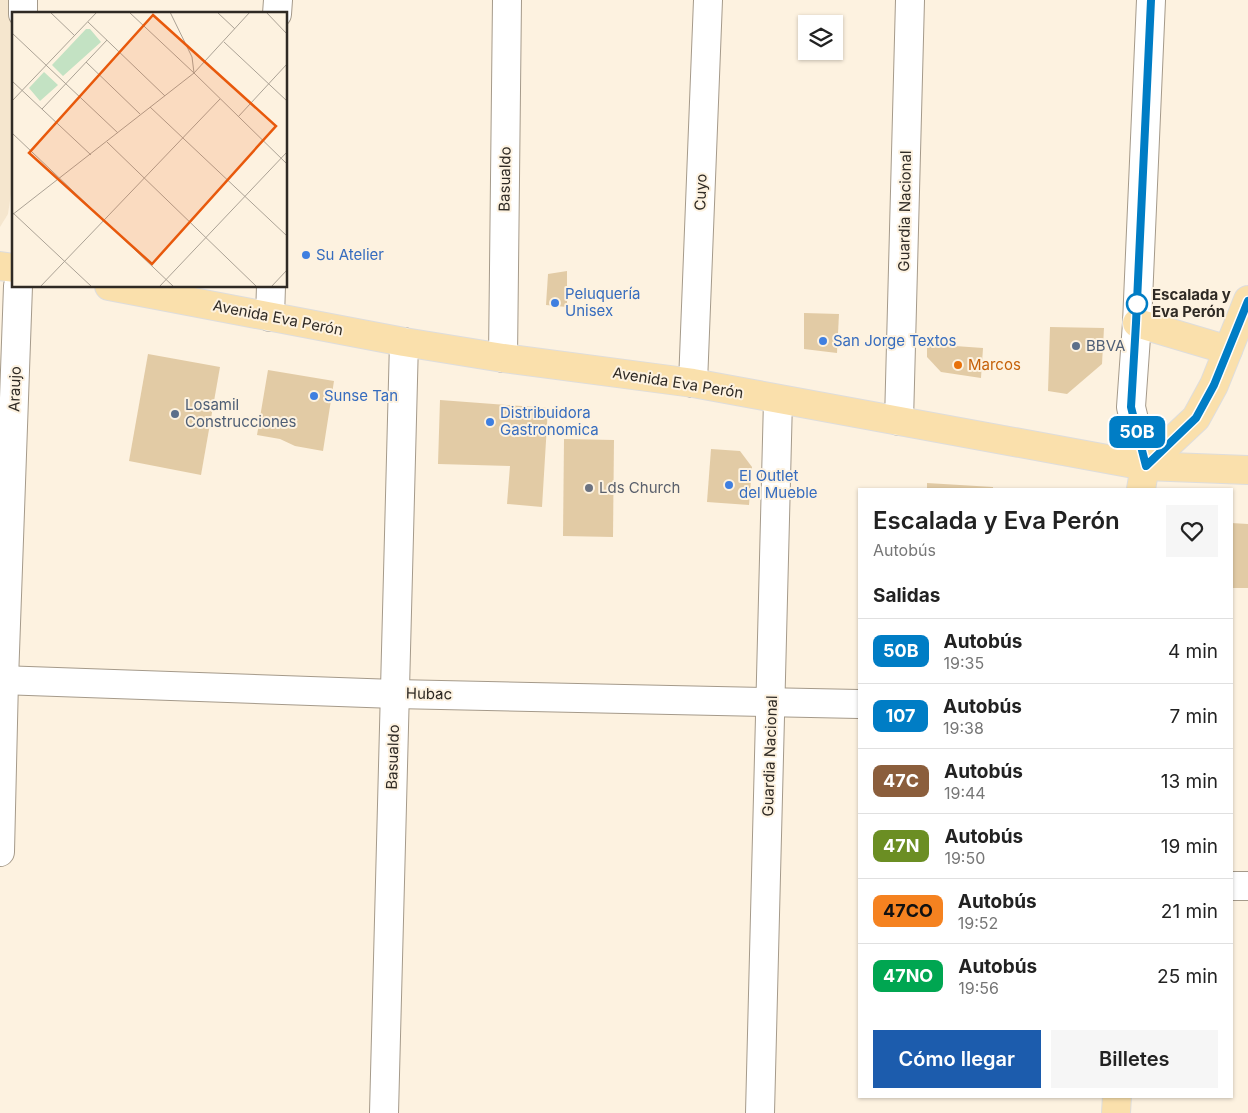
<!DOCTYPE html>
<html lang="es">
<head>
<meta charset="utf-8">
<style>
  :root { --surface:#fff; --page:#f6f6f6; --text:#222; --muted:#767676; --line:#e0e0e0; --accent:#1c5cad }
  body { margin:0; font-family:Inter,sans-serif; background:var(--page); color:var(--text); height:100vh; display:flex; flex-direction:column; font-size:19px; white-space:nowrap }
  * { box-sizing:border-box; margin:0 }
  p { font-size:16px; color:var(--muted) }
  .icon { flex:none; width:28px; height:28px; fill:none; stroke:currentColor; stroke-width:2; stroke-linecap:round; stroke-linejoin:round }
  .map { position:relative; flex:1; overflow:hidden }
  .panel { position:absolute; left:858px; top:488px; width:375px; height:610px; display:flex; flex-direction:column; background:var(--surface); border-radius:0px; box-shadow:0 1px 4px #0004 }
  .panel>* { flex:none }
  .badge { padding:0 10px; border-radius:8px; font-size:18px; line-height:32px }
  .fabs { position:absolute; left:798px; top:15px; display:grid; gap:10px }
  .fabs a { display:grid; place-items:center; width:45px; height:45px; border-radius:0px; background:var(--surface); box-shadow:0 1px 4px #0004; font-size:25px }
  .map>.badge { position:absolute; translate:-50% -50%; box-shadow:0 0 0 2px #fff }
  h2 { padding:0 15px; font-size:19px; line-height:45px }
  .round { display:grid; place-items:center; flex:none; width:52px; height:52px; border-radius:0px; background:var(--page) }
  .overview { display:flex; align-items:center; justify-content:space-between; height:85px; padding:0 15px }
  h1 { font-size:24px; font-weight:600; line-height:38px }
  .action { display:flex; gap:10px; margin-top:auto; padding:10px 15px }
  .action a { flex:1; height:58px; border-radius:0px; background:var(--accent); color:#fff; font-size:20px; font-weight:600; line-height:58px; text-align:center }
  .action a+a { background:var(--page); color:var(--text) }
  ul { padding:0; list-style:none }
  li { display:flex; align-items:center; gap:15px; height:65px; padding:0 15px; border-top:1px solid var(--line) }
  li div { flex:1 }
  li b { display:block; font-size:19px }
  li em { font-style:normal }
  li .badge { min-width:55px; font-weight:700; text-align:center }
  .map>svg:first-child { display:block }
  .built { fill:#f5e6ce }
  .building { fill:#e2cba5 }
  .lines { fill:none; stroke-linecap:round; stroke-linejoin:round }
  .minor-casing { stroke:#a59a8a; stroke-width:30 }
  .major-casing { stroke:#dedddc; stroke-width:30 }
  .minor { stroke:#fff; stroke-width:28 }
  .major { stroke:#fae0ac; stroke-width:28 }
  .line-casing { stroke:#fff; stroke-width:11 }
  .line { stroke:#007dc5; stroke-width:8 }
  .shop-dot { fill:#3f7fe0; stroke:#fdf2e0; stroke-width:2 }
  .stop-dot { fill:#fff; stroke:#007dc5; stroke-width:2.5 }
  .service-dot { fill:#5c6f8a; stroke:#fdf2e0; stroke-width:2 }
  .food-dot { fill:#e8710a; stroke:#fdf2e0; stroke-width:2 }
  .worship-dot { fill:#6b7280; stroke:#fdf2e0; stroke-width:2 }
  .labels { text-anchor:middle; stroke-width:4; stroke-linejoin:round; paint-order:stroke }
  .street-label { font-size:15px; fill:#2f2a24; stroke:#fdf2e0 }
  .shop-label { font-size:15px; fill:#366cbe; stroke:#fdf2e0; text-anchor:start }
  .stop-label { font-size:15px; font-weight:bold; fill:#2f2a24; stroke:#fdf2e0; text-anchor:start }
  .service-label { font-size:15px; fill:#4e5e75; stroke:#fdf2e0; text-anchor:start }
  .food-label { font-size:15px; fill:#c56008; stroke:#fdf2e0; text-anchor:start }
  .worship-label { font-size:15px; fill:#5b616d; stroke:#fdf2e0; text-anchor:start }
  .inset-road { fill:none; stroke:#aba295; stroke-width:1 }
  .view { fill:#e8590c; fill-opacity:0.15; stroke:#e8590c; stroke-width:2.5 }
  .inset-edge { fill:none; stroke:#2f2a24; stroke-width:2.5 }
</style>
</head>
<body>
<div class="map">
<svg width="1248" height="1113" viewBox="0 0 1248 1113">
  <rect width="100%" height="100%" fill="#fdf2e0"/>
  <polygon class="built" points="0,0 15,0 11,194 8,214 0,227"/>
  <g class="building">
    <polygon points="567,271 567,307 546,305 548,274"/>
    <polygon points="804,313 839,314 837,353 804,349"/>
    <polygon points="1050,327 1104,328 1102,364 1067,394 1048,391"/>
    <polygon points="927,344 983,348 981,378 941,372 927,357"/>
    <polygon points="148,354 220,367 201,475 129,461"/>
    <polygon points="268,370 334,381 323,451 295,446 280,439 257,435"/>
    <polygon points="440,400 548,408 542,507 507,504 510,466 438,464"/>
    <polygon points="564,439 614,440 613,537 563,536"/>
    <polygon points="711,449 740,451 752,467 749,505 707,502"/>
    <polygon points="927,483 993,487 993,489 927,489"/>
    <polygon points="1231,523 1248,524 1248,588 1231,588"/>
  </g>
  <g class="lines">
    <g class="minor-casing">
      <g id="minor">
        <polyline points="23,14 23,0"/>
        <polyline points="277,14 278,0"/>
        <polyline points="270,317 271,286"/>
        <polyline points="503,358 507,0"/>
        <polyline points="693,383 708,0"/>
        <polyline points="899,421 910,0"/>
        <polyline points="1145,466 1131,407 1137,323 1151,0"/>
        <polyline points="0,680 395,694 859,704"/>
        <polyline points="0,852 4,680 18,286"/>
        <polyline points="1231,886 1248,886"/>
        <polyline points="384,1113 404,342"/>
        <polyline points="760,1113 778,400"/>
      </g>
    </g>
    <g class="major-casing">
      <g id="major">
        <polyline points="0,266 14,268"/>
        <polyline points="109,286 404,342 503,358 693,383 1145,466 1248,470"/>
        <polyline points="1137,323 1228,350"/>
        <polyline points="1145,466 1196,418 1214,385 1248,300"/>
        <polyline points="1141,489 1145,466"/>
        <polyline points="1116,1113 1117,1096"/>
      </g>
    </g>
    <use href="#minor" class="minor"/>
    <use href="#major" class="major"/>
  </g>
  <g class="lines">
    <g class="line-casing">
      <polyline id="line" points="1151,0 1136,323 1131,407 1146,466 1196,418 1214,385 1248,301"/>
    </g>
    <use href="#line" class="line"/>
  </g>
  <g class="shop-dot">
    <circle cx="306" cy="255" r="5"/>
    <circle cx="555" cy="303" r="5"/>
    <circle cx="823" cy="341" r="5"/>
    <circle cx="314" cy="396" r="5"/>
    <circle cx="490" cy="422" r="5"/>
    <circle cx="729" cy="485" r="5"/>
  </g>
  <circle class="stop-dot" cx="1137" cy="304" r="10"/>
  <g class="service-dot">
    <circle cx="1076" cy="346" r="5"/>
    <circle cx="175" cy="414" r="5"/>
  </g>
  <circle class="food-dot" cx="958" cy="365" r="5"/>
  <circle class="worship-dot" cx="589" cy="488" r="5"/>
  <g class="labels">
    <g class="street-label">
      <text transform="translate(505 179) rotate(-89)" y="5">Basualdo</text>
      <text transform="translate(701 192) rotate(-88)" y="5">Cuyo</text>
      <text transform="translate(905 211) rotate(-89)" y="5">Guardia Nacional</text>
      <text transform="translate(278 318) rotate(11)" y="5">Avenida Eva Perón</text>
      <text transform="translate(678 383) rotate(9)" y="5">Avenida Eva Perón</text>
      <text transform="translate(15 389) rotate(-88)" y="5">Araujo</text>
      <text transform="translate(429 694) rotate(1)" y="5">Hubac</text>
      <text transform="translate(770 756) rotate(-88)" y="5">Guardia Nacional</text>
      <text transform="translate(393 757) rotate(-88)" y="5">Basualdo</text>
    </g>
    <g class="shop-label">
      <text x="316" y="260">Su Atelier</text>
      <text x="565" y="299">Peluquería<tspan x="565" dy="17">Unisex</tspan></text>
      <text x="833" y="346">San Jorge Textos</text>
      <text x="324" y="401">Sunse Tan</text>
      <text x="500" y="418">Distribuidora<tspan x="500" dy="17">Gastronomica</tspan></text>
      <text x="739" y="481">El Outlet<tspan x="739" dy="17">del Mueble</tspan></text>
    </g>
    <g class="stop-label">
      <text x="1152" y="300">Escalada y<tspan x="1152" dy="17">Eva Perón</tspan></text>
    </g>
    <g class="service-label">
      <text x="1086" y="351">BBVA</text>
      <text x="185" y="410">Losamil<tspan x="185" dy="17">Construcciones</tspan></text>
    </g>
    <g class="food-label">
      <text x="968" y="370">Marcos</text>
    </g>
    <g class="worship-label">
      <text x="599" y="493">Lds Church</text>
    </g>
  </g>
  <g transform="translate(12 12)">
    <rect width="275" height="275" fill="#fdf2e0"/>
    <path d="M74,17H78L89,30L51,64L40,53ZM32,60L46,73L28,89L17,76Z" fill="#c3e2c3"/>
    <path class="inset-road" d="M38,0L63,24M117,0L182,61M158,0L180,45L182,61M205,0L223,17M254,0L275,22M76,10L153,84M0,21L106,121M212,30L275,89M74,50L128,102M182,61L275,152M0,69L79,143M0,89L85,0M138,95L275,224M30,97L95,28M226,105L275,52M0,121L162,275M95,130L245,275M0,200L80,275M0,203L182,61L238,0M28,275L208,87M147,275L275,140M259,275L275,258"/>
    <path class="view" d="M141,3L264,114L140,252L17,141Z"/>
    <rect width="275" height="275" class="inset-edge"/>
  </g>
</svg>
<div class="fabs">
<a><svg class="icon" aria-label="layers" viewBox="0 0 24 24"><path d="M12 4l9 5-9 5-9-5zM3 14l9 5 9-5"/></svg></a>
</div>
<b class="badge" style="left:1137px;top:432px;background:#007dc5;color:#fff">50B</b>
<section class="panel">
<div class="overview"><div><h1>Escalada y Eva Perón</h1><p>Autobús</p></div><a class="round"><svg class="icon" aria-label="heart" viewBox="0 0 24 24"><path d="M12 20l-8-8c-3-5 5-10 8-4 3-6 11-1 8 4z"/></svg></a></div>
<h2>Salidas</h2>
<ul>
<li><span class="badge" style="background:#007dc5;color:#fff">50B</span><div><b>Autobús</b><p>19:35</p></div><em>4 min</em></li>
<li><span class="badge" style="background:#007dc5;color:#fff">107</span><div><b>Autobús</b><p>19:38</p></div><em>7 min</em></li>
<li><span class="badge" style="background:#8b5e3c;color:#fff">47C</span><div><b>Autobús</b><p>19:44</p></div><em>13 min</em></li>
<li><span class="badge" style="background:#6b8e23;color:#fff">47N</span><div><b>Autobús</b><p>19:50</p></div><em>19 min</em></li>
<li><span class="badge" style="background:#f58220;color:#111">47CO</span><div><b>Autobús</b><p>19:52</p></div><em>21 min</em></li>
<li><span class="badge" style="background:#00a651;color:#fff">47NO</span><div><b>Autobús</b><p>19:56</p></div><em>25 min</em></li>
</ul>
<div class="action"><a>Cómo llegar</a><a>Billetes</a></div>
</section>
</div>
</body>
</html>
